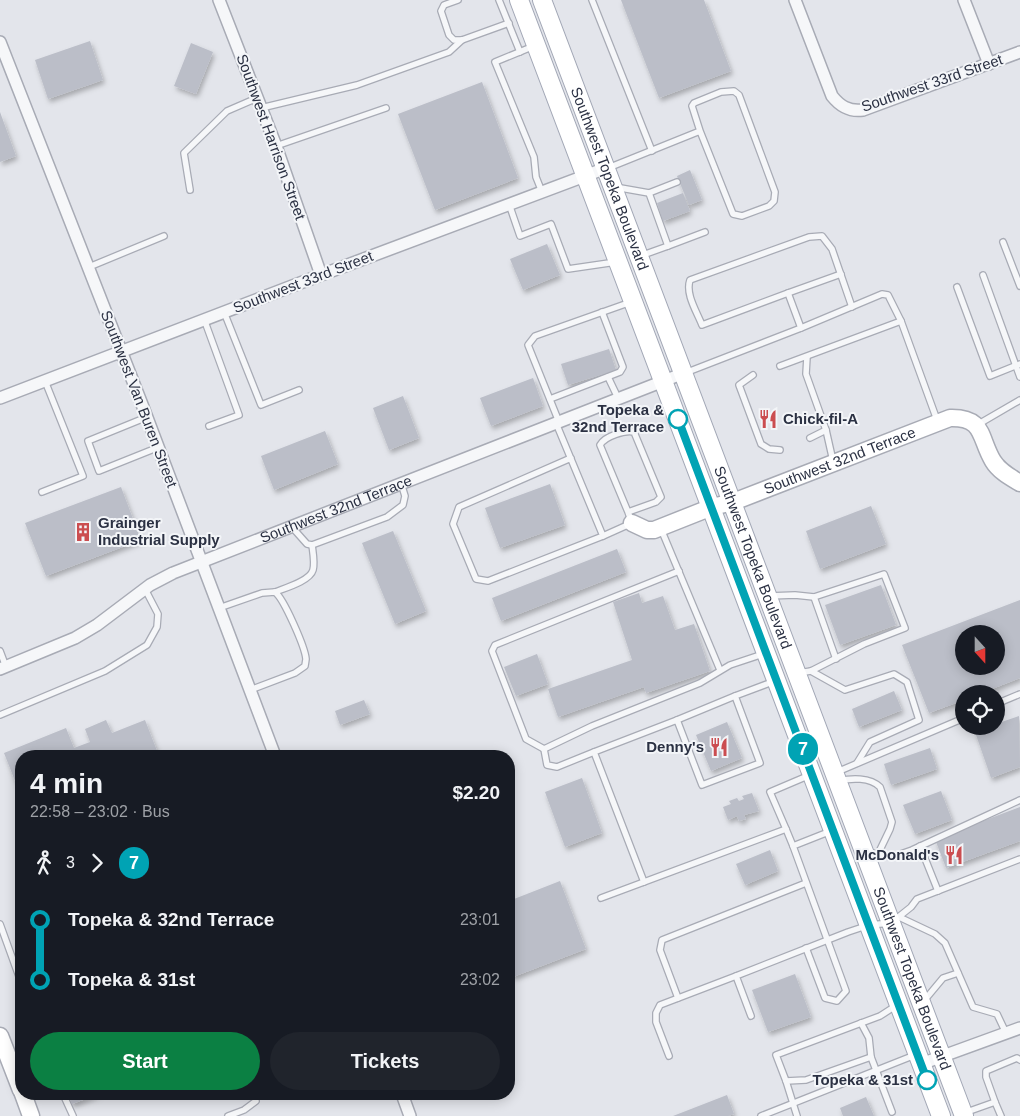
<!DOCTYPE html>
<html lang="en">
<head>
<meta charset="utf-8">
<style>
  :root { --surface:#171b24; --page:#20242c; --text:#f1f3f6; --muted:#9ea1a6; --accent:#0b8043 }
  body { margin:0; font-family:Helvetica,sans-serif; background:var(--page); color:var(--text); height:100vh; display:flex; flex-direction:column; font-size:19px; white-space:nowrap }
  * { box-sizing:border-box; margin:0 }
  p { font-size:16px; color:var(--muted) }
  .icon { flex:none; width:28px; height:28px; fill:none; stroke:currentColor; stroke-width:2; stroke-linecap:round; stroke-linejoin:round }
  .map { position:relative; flex:1; overflow:hidden }
  .drawer { position:absolute; left:15px; top:750px; width:500px; height:350px; display:flex; flex-direction:column; background:var(--surface); border-radius:20px; box-shadow:0 2px 12px #0003 }
  .drawer>* { flex:none }
  .badge { padding:0 10px; border-radius:16px; font-size:18px; line-height:32px }
  .needle { width:32px; rotate:159deg }
  .buttons { position:absolute; left:955px; top:625px; display:grid; gap:10px }
  .buttons a { display:grid; place-items:center; width:50px; height:50px; border-radius:50%; background:var(--surface); box-shadow:0 2px 12px #0003; font-size:25px }
  .map>.badge { position:absolute; translate:-50% -50%; box-shadow:0 0 0 2px #fff }
  .legs { display:flex; align-items:center; gap:8px; height:55px; padding:0 15px; font-size:16px }
  .legs p { margin-inline-start:auto }
  .overview { display:flex; align-items:center; justify-content:space-between; height:85px; padding:0 15px }
  h1 { font-size:28px; font-weight:800; line-height:38px }
  .button { display:flex; gap:10px; margin-top:auto; padding:10px 15px }
  .button a { flex:1; height:58px; border-radius:30px; background:var(--accent); color:#fff; font-size:20px; font-weight:800; line-height:58px; text-align:center }
  .button a+a { background:var(--page); color:var(--text) }
  ul { padding:0 15px; list-style:none }
  li { display:flex; align-items:center; gap:18px; height:60px; font-size:19px }
  li i { display:grid; place-items:center; width:8px; height:100%; margin:0 6px; background:currentColor }
  li i::after { content:''; width:12px; height:12px; margin:-6px; border:4px solid; border-radius:50%; background:var(--surface) }
  li p { margin-inline-start:auto }
  li:first-child i { background:linear-gradient(#0000 50%,currentColor 0) }
  li:last-child i { background:linear-gradient(currentColor 50%,#0000 0) }
  .map>svg:first-child { display:block }
  .building { fill:#bbbec8; fill-rule:evenodd; filter:url(#shadow) }
  .lines { fill:none; stroke-linecap:round; stroke-linejoin:round }
  .lane-casing { stroke:#a8abb5; stroke-width:8 }
  .street-casing { stroke:#a8abb5; stroke-width:14 }
  .secondary-casing { stroke:#a8abb5; stroke-width:19 }
  .primary-casing { stroke:#a3a8b6; stroke-width:20 }
  .lane { stroke:#f6f7f9; stroke-width:5.5 }
  .street { stroke:#f6f7f9; stroke-width:11 }
  .secondary { stroke:#fff; stroke-width:16 }
  .primary { stroke:#fff; stroke-width:18 }
  .line-1-casing { stroke:#fff; stroke-width:11 }
  .line-1 { stroke:#00a3b4; stroke-width:8 }
  .stop-1-dot { fill:#fff; stroke:#00a3b4; stroke-width:2.5 }
  .labels { text-anchor:middle; stroke-width:4; stroke-linejoin:round; paint-order:stroke }
  .street-label { font-size:15px; fill:#2b3143; stroke:#f3f5f8 }
  .stop-label { font-size:15px; font-weight:bold; fill:#2b3143; stroke:#f3f5f8; text-anchor:end }
  .poi-label { font-size:15px; font-weight:bold; fill:#2b3143; stroke:#f3f5f8; text-anchor:start }
</style>
</head>
<body>
<div class="map">
<svg width="1020" height="1116" viewBox="0 0 1020 1116">
  <defs>
    <filter id="shadow"><feDropShadow dx="2" dy="3.5" stdDeviation="2.5" flood-color="#0004"/></filter>
  </defs>
  <rect width="100%" height="100%" fill="#e3e5eb"/>
  <g class="building">
    <polygon points="621,0 704,0 731,71 659,98"/>
    <polygon points="90,41 103,80 48,99 35,60"/>
    <polygon points="191,43 213,52 196,94 174,86"/>
    <polygon points="482,82 518,178 435,210 398,114"/>
    <polygon points="0,112 16,156 0,162"/>
    <polygon points="690,170 702,200 689,205 677,176"/>
    <polygon points="683,193 690,211 663,221 657,203"/>
    <polygon points="547,244 560,275 523,290 510,259"/>
    <polygon points="609,349 616,370 568,385 561,364"/>
    <polygon points="533,378 543,406 491,426 480,398"/>
    <polygon points="403,396 419,438 389,450 373,408"/>
    <polygon points="325,431 338,464 274,490 261,456"/>
    <polygon points="550,484 565,525 500,548 485,508"/>
    <polygon points="121,487 141,540 46,576 25,523"/>
    <polygon points="871,506 886,544 820,569 806,531"/>
    <polygon points="393,531 426,611 395,624 362,543"/>
    <polygon points="617,549 626,572 501,621 492,598"/>
    <polygon points="881,585 896,625 840,645 825,605"/>
    <polygon points="639,593 642,603 663,596 675,630 694,624 710,671 646,693 644,687 558,717 548,689 632,660 613,602"/>
    <path d="M1020,600V678L979,694H964V700L929,713L902,645ZM964,634H996V666H964Z"/>
    <polygon points="537,654 548,684 516,696 504,667"/>
    <polygon points="894,691 902,710 859,727 852,709"/>
    <polygon points="364,700 370,714 340,725 335,711"/>
    <polygon points="1019,716 1020,767 991,778 975,732 990,726 996,726 996,724"/>
    <polygon points="106,720 112,733 145,720 159,756 21,756 21,796 4,753 66,728 74,748 90,742 85,729"/>
    <polygon points="727,722 742,758 711,771 696,735"/>
    <polygon points="930,748 937,769 891,785 884,764"/>
    <polygon points="582,778 602,833 565,847 545,792"/>
    <polygon points="941,791 952,820 915,834 903,805"/>
    <polygon points="752,793 759,811 744,815 746,819 739,821 737,816 728,820 723,807 731,804 729,801 737,798 739,801 744,799 742,796"/>
    <polygon points="1020,807 1020,841 946,868 935,839"/>
    <polygon points="770,850 778,871 745,885 736,864"/>
    <polygon points="560,881 586,949 513,977 509,966 509,901"/>
    <polygon points="795,974 811,1017 768,1032 752,990"/>
    <polygon points="68,1094 99,1094 72,1104"/>
    <polygon points="727,1095 734,1114 728,1116 673,1116"/>
    <polygon points="866,1097 874,1116 843,1116 840,1108"/>
  </g>
  <g class="lines">
    <g class="lane-casing">
      <g id="lane">
        <polyline points="458,0 444,5 441,11 449,35 454,40 462,40 509,23"/>
        <polyline points="499,0 520,52"/>
        <polyline points="592,0 652,151"/>
        <polyline points="534,46 495,62 534,157 536,177 542,192"/>
        <polyline points="261,108 357,85 449,52 462,40"/>
        <polyline points="276,146 386,108"/>
        <polyline points="608,168 700,131 733,214 742,216 769,206 774,201 775,192 739,95 734,91 721,92 694,103 692,106 700,131"/>
        <polyline points="615,187 649,193 668,246 640,256"/>
        <polyline points="190,190 184,153 227,111 257,98"/>
        <polyline points="649,193 677,182"/>
        <polyline points="509,204 520,236 551,224 568,269 616,262"/>
        <polyline points="1003,242 1020,286"/>
        <polyline points="668,246 705,232"/>
        <polyline points="89,267 164,236"/>
        <polyline points="983,275 1020,377"/>
        <polyline points="957,287 990,376 1020,364"/>
        <polyline points="788,293 841,274"/>
        <polyline points="224,312 261,405 299,390"/>
        <polyline points="204,319 239,415 209,426"/>
        <path d="M801,328L788,293L702,325C697,312 685,294 690,280L809,237L822,236L832,249L852,307"/>
        <polyline points="807,357 806,374 826,430 833,461"/>
        <polyline points="780,366 901,321"/>
        <polyline points="685,373 801,328 882,294 888,295 901,321 937,420"/>
        <polyline points="753,375 739,385 761,444 769,449 780,450"/>
        <polyline points="608,377 618,398"/>
        <polyline points="550,399 620,372 623,367 602,312"/>
        <polyline points="147,417 88,441 99,471 159,447"/>
        <polyline points="559,422 528,345 535,336 631,302"/>
        <polyline points="556,423 603,536 488,581 476,579 453,524 459,507 571,458"/>
        <polyline points="977,425 1020,400"/>
        <polyline points="810,438 826,430"/>
        <polyline points="42,492 83,476 45,381"/>
        <polyline points="291,526 307,544 312,545 387,517 403,505 405,496 401,483"/>
        <polyline points="661,529 720,670"/>
        <path d="M603,536L632,523L628,512L656,502L661,497L634,432C625,430 605,436 600,445L628,512"/>
        <path d="M275,592C285,588 310,581 313,570C315,563 313,553 312,545"/>
        <polyline points="769,596 795,595 814,597 884,574 905,628 864,644 811,671 798,673"/>
        <polyline points="814,597 836,659"/>
        <path d="M219,608L262,593L275,592C284,599 305,647 306,659C306,660 305,665 305,666L295,673L250,690"/>
        <polyline points="0,651 6,667"/>
        <polyline points="811,671 845,690 894,674 907,682 919,720 870,742 857,763"/>
        <polyline points="996,704 1020,694"/>
        <polyline points="0,715 105,671 147,645 157,627 158,614 145,589"/>
        <polyline points="677,720 735,696"/>
        <polyline points="544,749 526,739 492,651 495,645 679,571"/>
        <polyline points="594,752 557,767 547,765 544,749 592,726 700,683 730,665 763,654"/>
        <polyline points="837,772 964,718"/>
        <path d="M839,781C851,778 870,777 880,787L892,822L890,829L878,854"/>
        <polyline points="786,829 793,846"/>
        <polyline points="920,846 938,891"/>
        <polyline points="867,852 892,857 912,850 1020,800"/>
        <polyline points="644,882 594,752 677,720 702,785 760,763 735,696 775,681"/>
        <polyline points="601,898 786,829 770,792 810,775"/>
        <polyline points="899,917 935,934 945,943 973,1007 997,1014 1006,1033"/>
        <polyline points="0,924 21,982"/>
        <polyline points="806,948 825,998 837,1001 846,991 793,846 831,831"/>
        <polyline points="678,998 660,950 662,940 806,883"/>
        <polyline points="923,1002 943,978 958,973"/>
        <polyline points="751,1016 736,976 848,932 869,925 891,923 911,907 917,899 1020,859"/>
        <polyline points="861,1023 869,1038 871,1057"/>
        <polyline points="669,1056 656,1022 656,1013 660,1005 736,976"/>
        <polyline points="786,1081 797,1116"/>
        <polyline points="63,1094 73,1116"/>
        <polyline points="995,1102 986,1077 986,1071 1017,1058 1020,1060"/>
        <polyline points="892,1112 871,1057 806,1080 786,1081 776,1055 880,1016 897,1005"/>
        <polyline points="964,1113 995,1102 1001,1116"/>
        <polyline points="228,1116 244,1110 256,1101 253,1094"/>
        <polyline points="761,1116 915,1055"/>
      </g>
    </g>
    <g class="street-casing">
      <g id="street">
        <polyline points="219,0 276,146 321,275"/>
        <path d="M795,0L832,96C840,106 849,112 863,110L1020,52"/>
        <polyline points="964,0 989,64"/>
        <polyline points="0,42 143,407 275,756"/>
        <polyline points="0,398 321,275 606,168"/>
        <path id="s1" d="M0,669L75,638L97,625L150,585L173,573L684,373"/>
        <polyline points="921,1064 1020,1028"/>
        <polyline points="402,1094 410,1116"/>
      </g>
    </g>
    <g class="secondary-casing">
      <g id="secondary">
        <path id="s2" d="M632,523L647,530H654L712,507L733,502L950,418C985,417 979,438 993,461C999,471 1010,477 1020,483"/>
        <polyline points="0,1036 21,1090"/>
        <polyline points="23,1094 31,1116"/>
      </g>
    </g>
    <g class="primary-casing">
      <g id="primary">
        <polyline points="519,0 941,1116"/>
        <path id="s3" d="M542,0L964,1116"/>
      </g>
    </g>
    <use href="#lane" class="lane"/>
    <use href="#street" class="street"/>
    <use href="#secondary" class="secondary"/>
    <use href="#primary" class="primary"/>
  </g>
  <g class="lines">
    <g class="line-1-casing">
      <polyline id="line-1" points="678,419 927,1080"/>
    </g>
    <use href="#line-1" class="line-1"/>
  </g>
  <defs>
    <g id="restaurant-bare" transform="scale(1.5)"><path d="M-5-6h1v4h1v-4h1v4h1v-4h1v5L-1.5 .5V6h-2V.5L-5-1ZM5-6V6H3V1.5H1.5Q1.5-4 5-6Z" fill="#cb4d50" stroke="#f3f5f8" stroke-width="2.5" paint-order="stroke"/></g>
    <g id="building-bare" transform="scale(1.5)"><path d="M-4-6H4V6H1V3H-1V6H-4ZM-2.5-4.3h1.7v1.8h-1.7ZM.8-4.3h1.7v1.8H.8ZM-2.5-1h1.7V.8h-1.7ZM.8-1h1.7V.8H.8Z" fill="#cb4d50" stroke="#f3f5f8" stroke-width="2.5" paint-order="stroke"/></g>
  </defs>
  <g fill-rule="evenodd">
    <use href="#restaurant-bare" x="768" y="419"/>
    <use href="#building-bare" x="83" y="532"/>
    <use href="#restaurant-bare" x="719" y="747"/>
    <use href="#restaurant-bare" x="954" y="855"/>
  </g>
  <g class="stop-1-dot">
    <circle cx="678" cy="419" r="9"/>
    <circle cx="927" cy="1080" r="9"/>
  </g>
  <g class="labels">
    <g class="street-label">
      <text transform="translate(932 83) rotate(-19)" y="5">Southwest 33rd Street</text>
      <text transform="translate(271 137) rotate(70)" y="5">Southwest Harrison Street</text>
      <text dy="5" stroke="none"><textPath href="#s3" startOffset="191">Southwest Topeka Boulevard</textPath></text>
      <text transform="translate(303 282) rotate(-21)" y="5">Southwest 33rd Street</text>
      <text transform="translate(139 399) rotate(69)" y="5">Southwest Van Buren Street</text>
      <text dy="5" stroke="none"><textPath href="#s2" startOffset="222">Southwest 32nd Terrace</textPath></text>
      <text dy="5" stroke="none"><textPath href="#s1" startOffset="374">Southwest 32nd Terrace</textPath></text>
      <text dy="5" stroke="none"><textPath href="#s3" startOffset="596">Southwest Topeka Boulevard</textPath></text>
      <text dy="5" stroke="none"><textPath href="#s3" startOffset="1046">Southwest Topeka Boulevard</textPath></text>
    </g>
    <g class="stop-label">
      <text x="664" y="415">Topeka &amp;<tspan x="664" dy="17">32nd Terrace</tspan></text>
      <text x="913" y="1085">Topeka &amp; 31st</text>
    </g>
    <g class="poi-label">
      <text x="783" y="424">Chick-fil-A</text>
      <text x="98" y="528">Grainger<tspan x="98" dy="17">Industrial Supply</tspan></text>
      <text x="704" y="752" text-anchor="end">Denny's</text>
      <text x="939" y="860" text-anchor="end">McDonald's</text>
    </g>
  </g>
</svg>
<div class="buttons">
<a><svg class="needle" viewBox="-14 -14 28 28"><path d="M0-13l5 13h-10z" fill="#e53935"/><path d="M0 13l5-13h-10z" fill="#9ea1a6"/></svg></a>
<a><svg class="icon" aria-label="locate" viewBox="0 0 24 24"><circle cx="12" cy="12" r="6"/><path d="M12 2v4M12 18v4M2 12h4M18 12h4"/></svg></a>
</div>
<b class="badge" style="left:803px;top:749px;background:#00a3b4;color:#fff">7</b>
<section class="drawer">
<div class="overview"><div><h1>4 min</h1><p>22:58 – 23:02 · Bus</p></div><b>$2.20</b></div>
<div class="legs"><svg class="icon" aria-label="walk" viewBox="0 0 24 24"><circle cx="13" cy="4" r="2"/><path d="M13 8l-2 6 4 7M11 14l-3 7M7 12l3-4h3l4 4"/></svg>3<svg class="icon" aria-label="forward" viewBox="0 0 24 24"><path d="M9 5l7 7-7 7"/></svg><b class="badge" style="background:#00a3b4;color:#fff">7</b></div>
<ul>
<li><i style="color:#00a3b4"></i><b>Topeka &amp; 32nd Terrace</b><p>23:01</p></li>
<li><i style="color:#00a3b4"></i><b>Topeka &amp; 31st</b><p>23:02</p></li>
</ul>
<div class="button"><a>Start</a><a>Tickets</a></div>
</section>
</div>
</body>
</html>
